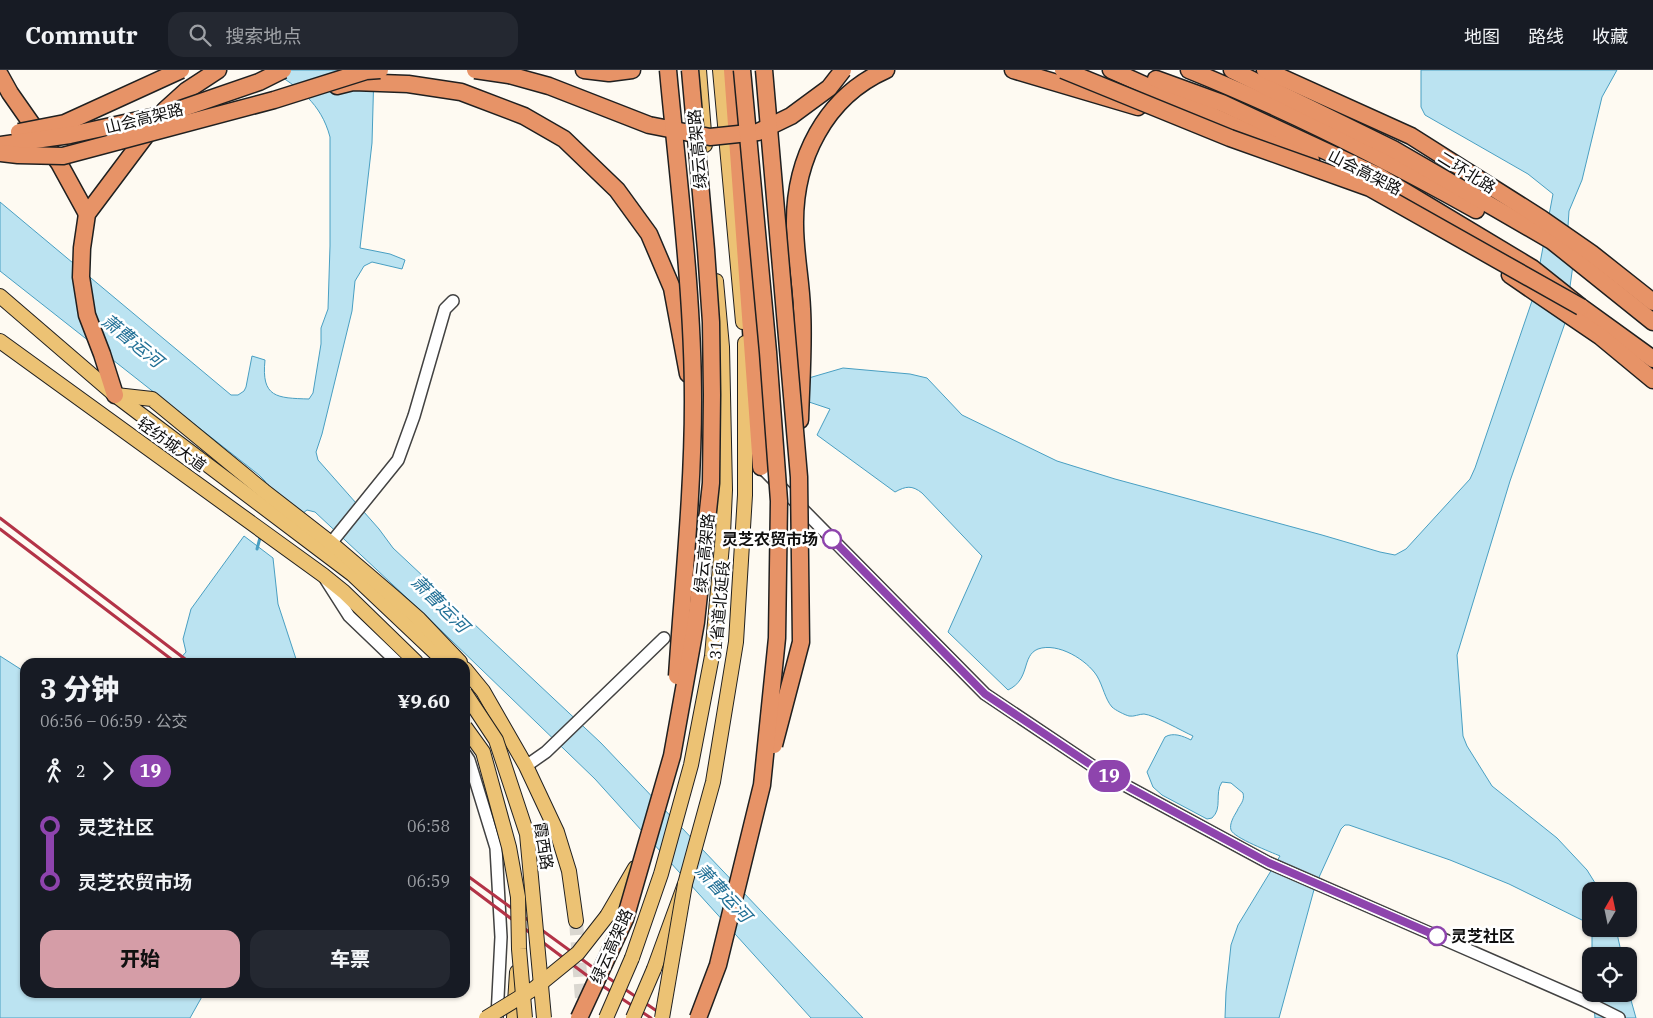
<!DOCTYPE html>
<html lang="zh">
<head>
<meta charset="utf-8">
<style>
  :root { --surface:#171b24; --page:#242831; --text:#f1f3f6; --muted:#9ea1a6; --line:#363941; --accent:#d59da7 }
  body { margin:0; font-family:"IBM Plex Serif","Noto Sans SC",serif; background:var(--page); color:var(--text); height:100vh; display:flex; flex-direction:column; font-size:19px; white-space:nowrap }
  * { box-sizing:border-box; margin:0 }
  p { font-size:16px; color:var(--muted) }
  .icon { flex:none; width:28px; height:28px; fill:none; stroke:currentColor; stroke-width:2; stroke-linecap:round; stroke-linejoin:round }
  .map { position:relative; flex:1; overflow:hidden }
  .details { position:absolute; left:20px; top:588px; width:450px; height:340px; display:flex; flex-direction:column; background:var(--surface); border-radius:15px; box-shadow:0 1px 4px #0004 }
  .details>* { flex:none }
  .badge { padding:0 10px; border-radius:16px; font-size:18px; line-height:32px }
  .needle { width:32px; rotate:9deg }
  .fabs { position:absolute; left:1582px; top:812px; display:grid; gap:10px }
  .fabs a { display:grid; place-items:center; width:55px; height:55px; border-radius:10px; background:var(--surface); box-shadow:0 1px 4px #0004; font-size:25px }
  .map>.badge { position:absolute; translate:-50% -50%; box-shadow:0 0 0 2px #fff }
  .legs { display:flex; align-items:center; gap:8px; height:55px; padding:0 20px; font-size:16px }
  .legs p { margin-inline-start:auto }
  .overview { display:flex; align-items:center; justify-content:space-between; height:85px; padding:0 20px }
  h1 { font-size:28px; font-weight:800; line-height:38px }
  .button { display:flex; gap:10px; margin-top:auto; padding:10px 20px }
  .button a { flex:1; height:58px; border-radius:15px; background:var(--accent); color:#111; font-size:20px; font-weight:800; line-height:58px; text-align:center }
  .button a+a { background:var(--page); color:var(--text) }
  ul { padding:0 20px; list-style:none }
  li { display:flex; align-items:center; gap:18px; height:55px; font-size:19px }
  li i { display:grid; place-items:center; width:8px; height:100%; margin:0 6px; background:currentColor }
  li i::after { content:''; width:12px; height:12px; margin:-6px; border:4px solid; border-radius:50%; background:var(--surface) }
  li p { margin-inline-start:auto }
  li:first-child i { background:linear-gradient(#0000 50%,currentColor 0) }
  li:last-child i { background:linear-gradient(currentColor 50%,#0000 0) }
  header { display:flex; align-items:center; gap:30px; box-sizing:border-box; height:70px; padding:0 25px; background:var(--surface); border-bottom:1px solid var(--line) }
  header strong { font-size:24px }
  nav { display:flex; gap:28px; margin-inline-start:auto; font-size:18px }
  .search { width:350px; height:45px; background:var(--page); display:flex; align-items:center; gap:12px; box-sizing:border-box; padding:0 18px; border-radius:15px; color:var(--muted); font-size:19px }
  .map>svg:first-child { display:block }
  .water { fill:#bbe3f1; stroke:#499fc2 }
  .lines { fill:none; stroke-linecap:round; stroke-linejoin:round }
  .stream { stroke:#499fc2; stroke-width:3 }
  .major-tunnel { stroke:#dad7d0; stroke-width:14; stroke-dasharray:14 7; stroke-linecap:butt }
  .minor-casing { stroke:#424242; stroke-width:14 }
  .major-casing { stroke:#202020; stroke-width:16 }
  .highway-casing { stroke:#202020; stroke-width:19 }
  .minor { stroke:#fff; stroke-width:11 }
  .major { stroke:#ecc274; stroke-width:14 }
  .highway { stroke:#e79367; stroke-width:16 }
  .rail { stroke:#b33347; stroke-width:3 }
  .major-bridge-casing { stroke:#202020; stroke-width:16; stroke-linecap:butt }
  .highway-bridge-casing { stroke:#202020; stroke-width:19; stroke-linecap:butt }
  .major-bridge { stroke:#ecc274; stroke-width:14 }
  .highway-bridge { stroke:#e79367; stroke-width:16 }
  .line-1-casing { stroke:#fff; stroke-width:11 }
  .line-1 { stroke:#8e44ad; stroke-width:8 }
  .stop-1-dot { fill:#fff; stroke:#8e44ad; stroke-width:2.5 }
  .labels { text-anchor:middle; stroke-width:5; stroke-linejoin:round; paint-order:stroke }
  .street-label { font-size:16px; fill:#0f0f0f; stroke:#fff }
  .stop-label { font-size:16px; font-weight:bold; fill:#0f0f0f; stroke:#fff; text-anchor:end }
  .water-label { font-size:18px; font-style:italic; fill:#237197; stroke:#fff }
</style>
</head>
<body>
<header>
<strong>Commutr</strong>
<div class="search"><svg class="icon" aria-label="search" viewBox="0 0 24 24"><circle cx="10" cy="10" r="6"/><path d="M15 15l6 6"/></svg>搜索地点</div>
<nav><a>地图</a><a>路线</a><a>收藏</a></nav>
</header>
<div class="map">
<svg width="1653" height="948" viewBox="0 0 1653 948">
  <rect width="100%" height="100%" fill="#fefaf2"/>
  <g class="water">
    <path d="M271,0H374L372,73L360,178L390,184L405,190L402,199L372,192L364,196L355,211L352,241L322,364L316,382L318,390L379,459L393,478L601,673L863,948H811L595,709L423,543L315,442L307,440L303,443L268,418L265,411L259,405L0,201V132L231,325H238L244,321L246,317L252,286L265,290C261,328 277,328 309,329L313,323L321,274V258L328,239L330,176V67C321,33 299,18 271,0Z"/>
    <path d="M1421,0H1617L1602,27L1582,110L1569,141L1568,156L1576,173L1565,253L1510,411L1457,585L1463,666L1467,676L1492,716L1557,768L1587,800L1600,821H1591V857L1588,853L1509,814L1450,790L1349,755H1345L1341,759L1315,816L1279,948H1225L1226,922L1231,875L1238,855L1280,786C1271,782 1234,768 1231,760C1229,754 1234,746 1237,741C1240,734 1245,731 1243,723L1231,713L1222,712C1214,724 1223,738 1212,748L1207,749L1162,725L1153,717L1147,702L1165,667C1173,662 1183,666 1191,670L1193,666C1182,661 1154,645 1144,644C1139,644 1134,647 1129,646C1125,645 1115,640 1112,637C1105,629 1103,616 1097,606C1087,590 1058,572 1038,579C1021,586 1031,609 1008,620L948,562L982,486L922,423C912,415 906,416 895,422L817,365L830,339L794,327L795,312L843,298L910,304L927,308L962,345L1057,391L1115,409L1322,465L1380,482L1395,485L1406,479L1470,409L1475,398L1534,225L1553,124L1528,104L1425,45L1421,37Z"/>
    <polygon points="244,466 273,488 278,534 297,592 177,592 186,582 183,569 191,539"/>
    <polygon points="0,586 25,602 25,922 204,923 190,948 0,948"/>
    <polygon points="1592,859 1616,859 1622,886 1592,886"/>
    <polygon points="1629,923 1636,948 1595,948 1593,924"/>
  </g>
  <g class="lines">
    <polyline class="stream" points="257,479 261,464"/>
    <polyline class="major-tunnel" points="576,851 582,929"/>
    <g class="minor-casing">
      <g id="minor">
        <polyline points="761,397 985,624 1106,705 1269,793 1585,931 1619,948"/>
        <polyline points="331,473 398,390 414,346 445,239 453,231"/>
        <polyline points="326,510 349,546 397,592"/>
        <polyline points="465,684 469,690 496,778 501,867 497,947"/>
        <polyline points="526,696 546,682 664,568"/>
      </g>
    </g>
    <g class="major-casing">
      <g id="major">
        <polyline points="699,0 705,75"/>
        <polyline points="720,0 743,252"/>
        <polyline points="0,226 115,325 352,504 445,592"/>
        <polyline points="0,271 323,505 344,522 416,592"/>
        <polyline points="116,325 152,329 264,421 331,473 393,526 419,549 460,592"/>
        <polyline points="465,599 483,621 526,696 557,762 569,801 576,851"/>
        <polyline points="607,846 635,798"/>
        <polyline points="632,888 661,804 691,695 712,586 723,464 725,420 722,277 716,211"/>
        <polyline points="654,899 685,814 713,712 736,572 745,425 745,273"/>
        <polyline points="514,948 517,902"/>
      </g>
    </g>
    <g class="highway-casing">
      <g id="highway">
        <polyline points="584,0 609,3 632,0"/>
        <polyline points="732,0 761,397"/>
        <polyline points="1013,0 1138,37"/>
        <polyline points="1111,0 1311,90"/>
        <path d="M1189,0C1288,40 1383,88 1476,140"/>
        <polyline points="1232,0 1393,79 1552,171 1653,252"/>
        <polyline points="1265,0 1411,66 1542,149 1591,183 1653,232"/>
        <polyline points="0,5 10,23 59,93 87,144"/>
        <polyline points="1156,9 1222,33 1379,106 1532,198 1581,237 1653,289"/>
        <polyline points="337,16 353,12 408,14 461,22 524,46 564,69 617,120 649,164 672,218 688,304"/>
        <polyline points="1510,205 1601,267 1653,310"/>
        <polyline points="115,325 102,284 87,245 81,207 82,178 87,144 165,40 186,21 218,0"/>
        <path d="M800,350C801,313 804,275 802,239C801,211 795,183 795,155C794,90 825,27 886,0"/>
      </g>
    </g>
    <use href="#minor" class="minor"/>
    <use href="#major" class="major"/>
    <use href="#highway" class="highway"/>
    <g class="rail">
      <polyline points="0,448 189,592"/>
      <polyline points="0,459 175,592"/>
      <polyline points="465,804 591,896 667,948"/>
      <polyline points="465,814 589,907 651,948"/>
    </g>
    <g class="major-bridge-casing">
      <g id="major-bridge">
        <polyline points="465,623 496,670 527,764 544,948"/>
        <polyline points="465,657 483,682 509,777 518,827 519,879 525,948"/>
        <polyline points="486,948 535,918 578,883 607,846"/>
        <polyline points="606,948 632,888"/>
        <polyline points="633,948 654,899"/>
        <polyline points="662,948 685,814"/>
      </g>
    </g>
    <g class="highway-bridge-casing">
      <g id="highway-bridge">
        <polyline points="475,0 509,5 549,16 649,55 710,67 758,62 791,46 829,18 843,0"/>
        <path d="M668,0C678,109 693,222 693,331C693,423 683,515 677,606"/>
        <polyline points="764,0 799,407 801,572 774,675"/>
        <polyline points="1063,0 1230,68 1370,118 1581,237"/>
        <polyline points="19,62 65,53 181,0"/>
        <polyline points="0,75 70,65 166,44 259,12 283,0"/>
        <polyline points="0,83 18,85 63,86 274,30 366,1 380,0"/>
        <polyline points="579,948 625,849 672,686 696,552 711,413 712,325 711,252 706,180 690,0"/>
        <polyline points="698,948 718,895 762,715 777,568 779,431 768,282 742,0"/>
      </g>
    </g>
    <use href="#major-bridge" class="major-bridge"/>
    <use href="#highway-bridge" class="highway-bridge"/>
  </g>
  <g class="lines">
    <g class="line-1-casing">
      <polyline id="line-1" points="832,469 985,624 1106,705 1269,793 1437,866"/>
    </g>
    <use href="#line-1" class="line-1"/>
  </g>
  <g class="stop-1-dot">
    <circle cx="832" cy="469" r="9"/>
    <circle cx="1437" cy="866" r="9"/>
  </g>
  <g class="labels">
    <g class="street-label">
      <text transform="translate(144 48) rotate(-14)" y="6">山会高架路</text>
      <text transform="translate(697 79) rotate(-95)" y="6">绿云高架路</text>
      <text transform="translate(1365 102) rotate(27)" y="6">山会高架路</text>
      <text transform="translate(1467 102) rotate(32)" y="6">二环北路</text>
      <text transform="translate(172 374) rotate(36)" y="6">轻纺城大道</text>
      <text transform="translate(704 483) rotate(-84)" y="6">绿云高架路</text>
      <text transform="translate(719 540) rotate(-85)" y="6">31省道北延段</text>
      <text transform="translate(544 776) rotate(81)" y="6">霞西路</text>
      <text transform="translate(611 876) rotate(-66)" y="6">绿云高架路</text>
    </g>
    <g class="stop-label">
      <text x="818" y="475">灵芝农贸市场</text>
      <text x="1451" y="872" text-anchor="start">灵芝社区</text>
    </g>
    <g class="water-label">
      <text transform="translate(132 271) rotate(39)" y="6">萧曹运河</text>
      <text transform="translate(440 534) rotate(45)" y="6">萧曹运河</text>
      <text transform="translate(723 823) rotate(47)" y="6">萧曹运河</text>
    </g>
  </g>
</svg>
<div class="fabs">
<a><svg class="needle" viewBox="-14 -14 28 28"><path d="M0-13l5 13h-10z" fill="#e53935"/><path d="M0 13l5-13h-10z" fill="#9ea1a6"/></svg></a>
<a><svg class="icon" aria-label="locate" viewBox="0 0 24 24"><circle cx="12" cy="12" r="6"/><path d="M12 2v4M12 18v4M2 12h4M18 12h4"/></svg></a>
</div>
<b class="badge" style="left:1109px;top:706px;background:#8e44ad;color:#fff">19</b>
<section class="details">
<div class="overview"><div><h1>3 分钟</h1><p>06:56 – 06:59 · 公交</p></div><b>¥9.60</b></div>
<div class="legs"><svg class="icon" aria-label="walk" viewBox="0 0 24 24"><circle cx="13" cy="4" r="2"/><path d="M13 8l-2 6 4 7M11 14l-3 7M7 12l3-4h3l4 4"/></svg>2<svg class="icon" aria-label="forward" viewBox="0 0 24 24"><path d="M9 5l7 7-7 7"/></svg><b class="badge" style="background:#8e44ad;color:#fff">19</b></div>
<ul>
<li><i style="color:#8e44ad"></i><b>灵芝社区</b><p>06:58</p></li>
<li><i style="color:#8e44ad"></i><b>灵芝农贸市场</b><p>06:59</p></li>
</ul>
<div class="button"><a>开始</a><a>车票</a></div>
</section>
</div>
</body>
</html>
